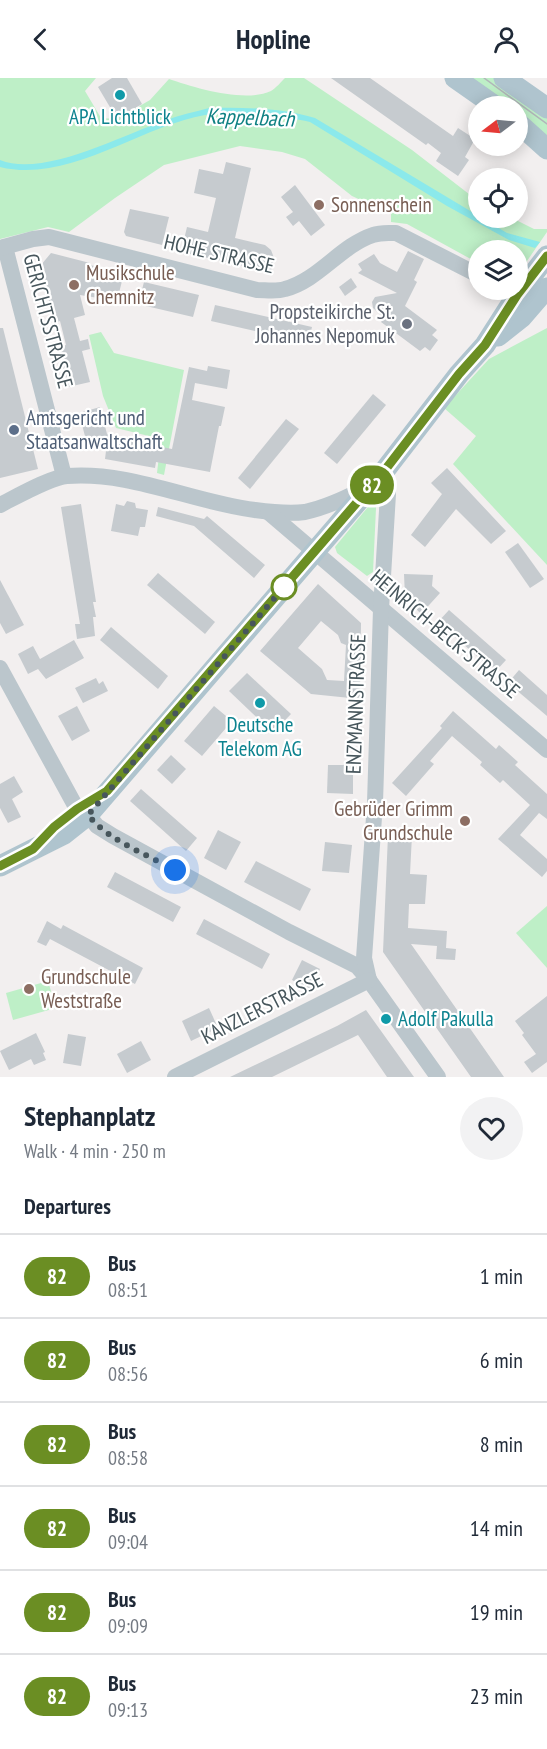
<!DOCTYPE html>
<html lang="en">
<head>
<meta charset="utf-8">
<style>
  :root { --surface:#fff; --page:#f2f2f3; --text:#1f2937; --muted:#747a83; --line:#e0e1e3 }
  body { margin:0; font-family:"PT Sans Narrow",sans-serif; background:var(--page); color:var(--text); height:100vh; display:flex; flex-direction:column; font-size:22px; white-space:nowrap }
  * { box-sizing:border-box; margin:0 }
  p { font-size:20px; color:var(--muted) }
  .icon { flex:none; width:33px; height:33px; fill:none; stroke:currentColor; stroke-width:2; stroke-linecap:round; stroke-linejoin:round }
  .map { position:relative; height:999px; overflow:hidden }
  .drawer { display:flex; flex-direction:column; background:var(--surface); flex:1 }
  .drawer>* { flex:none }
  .badge { padding:0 12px; border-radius:20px; font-size:21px; line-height:39px }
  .needle { width:39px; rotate:254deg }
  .buttons { position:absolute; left:468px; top:18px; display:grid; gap:12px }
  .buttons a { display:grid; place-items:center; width:60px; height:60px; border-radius:50%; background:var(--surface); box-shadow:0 3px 15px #0003; font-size:30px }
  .you { position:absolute; width:30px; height:30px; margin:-15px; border:4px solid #fff; border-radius:50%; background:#1a73e8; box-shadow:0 0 0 9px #1a73e833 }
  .map>.badge { position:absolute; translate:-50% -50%; box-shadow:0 0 0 3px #fff }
  h2 { padding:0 24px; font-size:22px; line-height:54px }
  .round { display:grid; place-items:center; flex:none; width:63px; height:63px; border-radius:32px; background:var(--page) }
  .head { display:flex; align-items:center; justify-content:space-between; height:102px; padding:0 24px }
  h1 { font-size:28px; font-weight:600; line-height:45px }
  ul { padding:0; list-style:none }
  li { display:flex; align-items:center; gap:18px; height:84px; padding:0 24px; border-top:2px solid var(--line) }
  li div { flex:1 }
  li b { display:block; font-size:22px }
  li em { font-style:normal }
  li .badge { min-width:66px; font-weight:700; text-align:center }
  header { display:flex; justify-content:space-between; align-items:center; height:78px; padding:0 24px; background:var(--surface); font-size:27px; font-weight:600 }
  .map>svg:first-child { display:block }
  .green { fill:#beefc7 }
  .water { fill:#8be9eb }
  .building { fill:#c6cbcf; fill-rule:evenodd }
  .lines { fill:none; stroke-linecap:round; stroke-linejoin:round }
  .minor { stroke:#bbc6cc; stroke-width:16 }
  .major { stroke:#afc4ce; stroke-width:21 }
  .tram { stroke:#b1b6b9; stroke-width:1.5 }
  .line-casing { stroke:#fff; stroke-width:14 }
  .line { stroke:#6b8e23; stroke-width:9 }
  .walk { stroke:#47565c; stroke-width:6; stroke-dasharray:0 10.8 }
  .culture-dot { fill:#0f9aa8; stroke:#fff; stroke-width:2 }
  .education-dot { fill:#8d6e63; stroke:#fff; stroke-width:2 }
  .worship-dot { fill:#6b7280; stroke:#fff; stroke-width:2 }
  .service-dot { fill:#5c6f8a; stroke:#fff; stroke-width:2 }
  .stop-dot { fill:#fff; stroke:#6b8e23; stroke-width:3 }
  .labels { text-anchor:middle; stroke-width:4.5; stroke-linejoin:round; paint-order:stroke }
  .culture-label { font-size:21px; fill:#0d838f; stroke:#fff }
  .education-label { font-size:21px; fill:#785e54; stroke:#fff; text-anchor:start }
  .street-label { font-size:21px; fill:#47565c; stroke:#fff }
  .worship-label { font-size:21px; fill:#5b616d; stroke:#fff; text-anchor:end }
  .service-label { font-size:21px; fill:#4e5e75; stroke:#fff; text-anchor:start }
  .water-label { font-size:22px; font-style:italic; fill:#0f8183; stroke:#fff }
</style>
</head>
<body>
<header><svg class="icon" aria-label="back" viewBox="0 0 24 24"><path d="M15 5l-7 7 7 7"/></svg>Hopline<svg class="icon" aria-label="person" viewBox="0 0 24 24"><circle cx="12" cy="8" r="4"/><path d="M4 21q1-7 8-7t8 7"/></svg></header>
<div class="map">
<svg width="547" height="999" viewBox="0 0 547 999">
  <rect width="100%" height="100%" fill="#f2efef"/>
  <g class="green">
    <path d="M0,0H96L85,13L101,40L117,41L150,22L169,1C195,10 245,25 271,13C276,10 281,4 285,0H304L412,72L478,123V140H512L534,151H547V154L518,196V172H478V185L407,146L391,144V136L352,118L305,81L282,74L240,68L164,87L115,120L69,154L48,149L0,161Z"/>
    <polygon points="468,0 494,0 547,40 547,63 518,38 518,28 506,28"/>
    <polygon points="547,250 547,487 453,386 476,358 444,330 489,281"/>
    <polygon points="101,254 114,275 184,292 164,397 157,395 161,361 116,350 103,318 89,257"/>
    <polygon points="372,424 375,424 376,430 373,494 367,498 337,475 335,469"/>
    <polygon points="547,828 547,890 516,855"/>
    <polygon points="48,903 56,930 13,942 6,915"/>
  </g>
  <path class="water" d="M209,30C244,29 282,30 315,40L507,155L540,164L535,170L509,162L447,128L310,44C286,38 230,33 205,37C140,48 69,106 0,89V82C43,100 122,57 164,43C179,37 194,34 209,30Z"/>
  <g class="building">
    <polygon points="112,0 127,0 142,26 117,41 98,9"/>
    <polygon points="331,0 370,0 453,58 458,50 475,61 465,79 469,82 458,98 436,83 441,75 428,65 426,67"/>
    <polygon points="226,84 251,90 235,160 265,167 271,172 274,180 271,194 181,174 187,149 208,154 216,120 194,115 199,91 223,96"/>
    <polygon points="295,107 325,147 311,158 299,143 293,148 286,139 293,134 281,119"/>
    <polygon points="130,131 169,139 162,167 126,158 124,154"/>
    <polygon points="408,173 424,181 414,202 417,204 405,228 437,252 432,257 438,262 430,273 425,269 420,273 381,244 384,240 373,230 372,224 375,219 397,215 358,195 362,192 358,186 374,176 380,185 397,194"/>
    <polygon points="51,175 90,185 90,187 124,195 119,215 112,214 111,222 80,217 85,237 74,240 80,263 88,261 90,271 82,273 90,304 68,309 58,269 66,267 60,243 54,245 41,187"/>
    <polygon points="351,200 357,209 345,218 339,209"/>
    <polygon points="144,204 199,217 193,239 146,228 147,225 139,223"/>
    <polygon points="215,227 312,249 308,265 211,243"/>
    <polygon points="0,250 3,250 38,391 0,400"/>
    <polygon points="208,288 230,292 227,311 195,305 192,322 225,329 221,348 219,348 210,394 156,384 155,390 105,381 106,373 97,365 87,366 79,335 100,329 107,356 112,359 172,371 189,289 207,293"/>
    <polygon points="373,316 386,327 337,386 324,375"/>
    <polygon points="286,341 299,351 250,411 238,400"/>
    <polygon points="447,390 506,453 491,466 456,431 425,469 411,457 442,416 431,405"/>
    <polygon points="127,423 135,425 136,430 148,432 145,449 140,449 138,458 111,453 116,426 124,428"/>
    <polygon points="81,426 96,524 93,524 96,539 93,539 95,558 77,561 75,546 80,546 61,429"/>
    <polygon points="158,429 204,441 207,438 265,487 254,500 194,448 156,438"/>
    <polygon points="518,465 544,501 530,510 505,474"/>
    <polygon points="158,495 215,544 205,556 147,507"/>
    <polygon points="404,496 433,497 432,508 440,515 421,536 405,519"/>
    <polygon points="0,502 24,547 6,556 0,545"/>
    <path d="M318,506L361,545L360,621L311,616L260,573ZM321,543L338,557L341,565L346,567L344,603L327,602L322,591L298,570Z"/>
    <polygon points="449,532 506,582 495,594 438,544"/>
    <polygon points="111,549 168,598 158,611 100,562"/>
    <polygon points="74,562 84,580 46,601 38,591 28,596 18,576 33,568 40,581"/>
    <polygon points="519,592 547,617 547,638 508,605"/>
    <polygon points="247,595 291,636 273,655 229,613"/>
    <polygon points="96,600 99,606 103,603 108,613 83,625 75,610"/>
    <polygon points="77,628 90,653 72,663 58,638"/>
    <polygon points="214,628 232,643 202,678 184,663"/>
    <polygon points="453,633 496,671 499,667 518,684 515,687 547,716 547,741 539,735 520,757 547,781 547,793 542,799 498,761 530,727 503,702 500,705 480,687 482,684 452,658 430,683 434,686 406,718 392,705 442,650 440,648"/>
    <polygon points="171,677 186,691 172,706 157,692"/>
    <polygon points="328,687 353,687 353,716 327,715"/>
    <polygon points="14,698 23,714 12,721 21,739 8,745 0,730 0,706"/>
    <polygon points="141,711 197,760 186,773 130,723"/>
    <polygon points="218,752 241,764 226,792 204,780"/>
    <polygon points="388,757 412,757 410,796 427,797 425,826 409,826 408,850 447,853 446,870 456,871 455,882 436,881 437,868 411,866 504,999 471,999 383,874"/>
    <polygon points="325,764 352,767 349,795 322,793"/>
    <polygon points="256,783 311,811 300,833 244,804"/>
    <polygon points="115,794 181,829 173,844 107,809"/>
    <polygon points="204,841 270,876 262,891 196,856"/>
    <polygon points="47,843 61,851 63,847 143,890 135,906 50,861 46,868 37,864"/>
    <polygon points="302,882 320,891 309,911 292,902"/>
    <polygon points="547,918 547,984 532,995 524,984 536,976 522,957 524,955 515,943"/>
    <polygon points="209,930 218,950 191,963 182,943"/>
    <polygon points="366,932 414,999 387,999 358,957 272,999 230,999 337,948"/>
    <polygon points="36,955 45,974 43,975 46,982 34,987 31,981 9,992 0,973"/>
    <polygon points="68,956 86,959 81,988 63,985"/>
    <polygon points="141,963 151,982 127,995 117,976"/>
  </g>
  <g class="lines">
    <g class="minor">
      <polyline points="5,169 64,398"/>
      <path d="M0,170L33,161L49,159L257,212C266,212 276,214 285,211C319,202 340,168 373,157C381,154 388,155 396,155L478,197"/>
      <path d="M0,427C16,419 51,399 67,398C131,393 192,424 255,432C270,434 289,436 305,434C328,429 347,419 368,409"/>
      <polyline points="268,434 547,672"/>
      <polyline points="0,590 77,731"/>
      <polyline points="88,737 97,748 113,758 289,854 357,888 369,902 438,999"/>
      <polyline points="369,902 364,880 375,725 381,531 388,416 385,392"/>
      <polyline points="175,999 369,902"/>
    </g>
    <g class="major">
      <polyline points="455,0 495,28"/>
      <polyline points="504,0 547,30"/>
      <polyline points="518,45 547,71"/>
      <polyline points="498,258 522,239 547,210"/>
      <polyline points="0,788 64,756 88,737 385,392 459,296 485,267 517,217 547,178"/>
    </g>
    <polyline class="tram" points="484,0 547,46"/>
  </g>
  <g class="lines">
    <g class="line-casing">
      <polyline id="line" points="0,788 33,771 54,749 77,731 107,713 385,392 459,296 485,267 517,217 547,178"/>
    </g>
    <use href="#line" class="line"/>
    <path class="walk" d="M175,792C146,776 109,763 88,737L285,508L284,509"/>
  </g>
  <g class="culture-dot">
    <circle cx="120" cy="17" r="6"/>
    <circle cx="260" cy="625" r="6"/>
    <circle cx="386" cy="941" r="6"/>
  </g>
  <g class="education-dot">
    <circle cx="319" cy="127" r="6"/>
    <circle cx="74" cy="207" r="6"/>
    <circle cx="465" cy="743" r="6"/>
    <circle cx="29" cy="911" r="6"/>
  </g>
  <circle class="worship-dot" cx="407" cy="246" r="6"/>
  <circle class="service-dot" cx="14" cy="352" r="6"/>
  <circle class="stop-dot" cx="284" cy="509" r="12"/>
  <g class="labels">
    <g class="culture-label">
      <text x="120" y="46">APA Lichtblick</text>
      <text x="260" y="654">Deutsche<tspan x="260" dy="24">Telekom AG</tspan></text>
      <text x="398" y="948" text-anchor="start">Adolf Pakulla</text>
    </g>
    <g class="education-label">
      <text x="331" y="134">Sonnenschein</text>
      <text x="86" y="202">Musikschule<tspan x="86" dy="24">Chemnitz</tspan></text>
      <text x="453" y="738" text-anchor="end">Gebrüder Grimm<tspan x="453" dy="24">Grundschule</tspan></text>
      <text x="41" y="906">Grundschule<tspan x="41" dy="24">Weststraße</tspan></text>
    </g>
    <g class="street-label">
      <text transform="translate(219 176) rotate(13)" y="7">HOHE STRASSE</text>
      <text transform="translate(48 243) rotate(75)" y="7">GERICHTSSTRASSE</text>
      <text transform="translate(445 556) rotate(40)" y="7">HEINRICH-BECK-STRASSE</text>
      <text transform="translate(356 626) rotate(-88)" y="7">ENZMANNSTRASSE</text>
      <text transform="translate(262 930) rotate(-27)" y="7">KANZLERSTRASSE</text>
    </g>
    <g class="worship-label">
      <text x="395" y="241">Propsteikirche St.<tspan x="395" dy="24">Johannes Nepomuk</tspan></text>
    </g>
    <g class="service-label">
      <text x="26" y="347">Amtsgericht und<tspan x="26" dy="24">Staatsanwaltschaft</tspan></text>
    </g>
    <g class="water-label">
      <text transform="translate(250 39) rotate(2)" y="8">Kappelbach</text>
    </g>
  </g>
</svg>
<div class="buttons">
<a><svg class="needle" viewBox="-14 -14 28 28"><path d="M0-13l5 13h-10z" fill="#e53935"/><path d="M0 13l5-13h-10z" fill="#747a83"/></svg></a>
<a><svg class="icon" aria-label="locate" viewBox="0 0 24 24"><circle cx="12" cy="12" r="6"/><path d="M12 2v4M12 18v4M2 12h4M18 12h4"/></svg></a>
<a><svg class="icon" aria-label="layers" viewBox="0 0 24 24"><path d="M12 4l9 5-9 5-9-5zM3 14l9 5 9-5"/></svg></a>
</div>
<div class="you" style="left:175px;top:792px"></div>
<b class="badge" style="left:372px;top:407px;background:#6b8e23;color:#fff">82</b>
</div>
<section class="drawer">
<div class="head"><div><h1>Stephanplatz</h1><p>Walk · 4 min · 250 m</p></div><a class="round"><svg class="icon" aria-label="heart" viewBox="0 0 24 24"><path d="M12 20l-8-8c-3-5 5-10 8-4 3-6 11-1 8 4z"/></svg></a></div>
<h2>Departures</h2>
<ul>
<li><span class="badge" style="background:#6b8e23;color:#fff">82</span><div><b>Bus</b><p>08:51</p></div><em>1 min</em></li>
<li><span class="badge" style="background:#6b8e23;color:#fff">82</span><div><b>Bus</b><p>08:56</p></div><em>6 min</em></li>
<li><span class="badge" style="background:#6b8e23;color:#fff">82</span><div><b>Bus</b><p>08:58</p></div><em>8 min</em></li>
<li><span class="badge" style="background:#6b8e23;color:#fff">82</span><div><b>Bus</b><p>09:04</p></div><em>14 min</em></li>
<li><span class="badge" style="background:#6b8e23;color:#fff">82</span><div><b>Bus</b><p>09:09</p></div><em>19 min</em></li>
<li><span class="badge" style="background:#6b8e23;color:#fff">82</span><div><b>Bus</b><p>09:13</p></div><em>23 min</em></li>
</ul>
</section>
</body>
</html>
